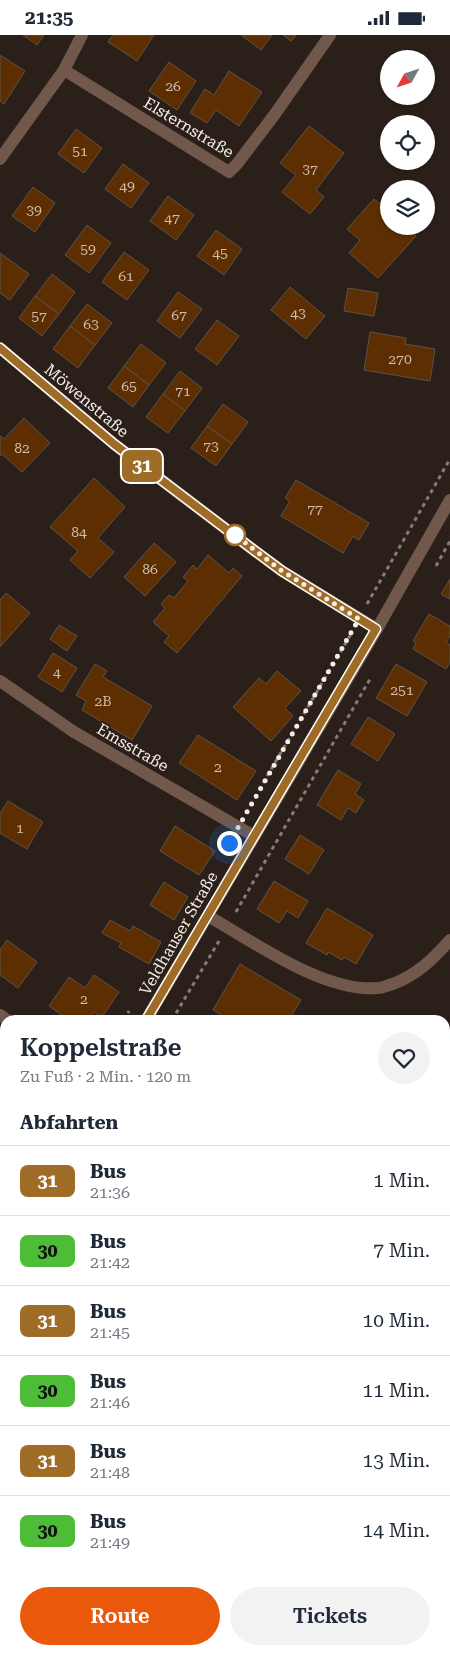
<!DOCTYPE html>
<html lang="de">
<head>
<meta charset="utf-8">
<style>
  :root { --surface:#fff; --page:#f2f2f3; --text:#1f2937; --muted:#747a83; --line:#e0e1e3; --accent:#ea580c }
  body { margin:0; font-family:"Roboto Serif",serif; background:var(--page); color:var(--text); height:100vh; display:flex; flex-direction:column; font-size:19px; white-space:nowrap }
  * { box-sizing:border-box; margin:0 }
  p { font-size:16px; color:var(--muted) }
  .icon { flex:none; width:28px; height:28px; fill:none; stroke:currentColor; stroke-width:2; stroke-linecap:round; stroke-linejoin:round }
  .map { position:relative; flex:1; overflow:hidden }
  .panel { position:absolute; left:0px; top:980px; width:450px; height:640px; display:flex; flex-direction:column; background:var(--surface); border-radius:15px 15px 0 0; box-shadow:0 1px 4px #0004 }
  .panel>* { flex:none }
  .badge { padding:0 10px; border-radius:8px; font-size:18px; line-height:32px }
  .needle { width:32px; rotate:230deg }
  .buttons { position:absolute; left:380px; top:15px; display:grid; gap:10px }
  .buttons a { display:grid; place-items:center; width:55px; height:55px; border-radius:50%; background:var(--surface); box-shadow:0 1px 4px #0004; font-size:25px }
  .you { position:absolute; width:25px; height:25px; margin:-12px; border:4px solid #fff; border-radius:50%; background:#1a73e8; box-shadow:0 0 0 8px #1a73e833 }
  .map>.badge { position:absolute; translate:-50% -50%; box-shadow:0 0 0 2px #fff }
  h2 { padding:0 20px; font-size:19px; line-height:45px }
  .round { display:grid; place-items:center; flex:none; width:52px; height:52px; border-radius:26px; background:var(--page) }
  .head { display:flex; align-items:center; justify-content:space-between; height:85px; padding:0 20px }
  h1 { font-size:24px; font-weight:600; line-height:38px }
  .action { display:flex; gap:10px; margin-top:auto; padding:10px 20px }
  .action a { flex:1; height:58px; border-radius:30px; background:var(--accent); color:#fff; font-size:20px; font-weight:600; line-height:58px; text-align:center }
  .action a+a { background:var(--page); color:var(--text) }
  ul { padding:0; list-style:none }
  li { display:flex; align-items:center; gap:15px; height:70px; padding:0 20px; border-top:1px solid var(--line) }
  li div { flex:1 }
  li b { display:block; font-size:19px }
  li em { font-style:normal }
  li .badge { min-width:55px; font-weight:700; text-align:center }
  .status { display:flex; justify-content:space-between; align-items:center; height:35px; padding:0 25px; background:var(--surface); direction:ltr }
  .status svg { height:14px; fill:currentColor }
  .map>svg:first-child { display:block }
  .green { fill:#304815 }
  .forest { fill:#3a551f }
  .water { fill:#124347 }
  .building { fill:#5d2e01; stroke:#5e5249 }
  .lines { fill:none; stroke-linecap:round; stroke-linejoin:round }
  .path { stroke:#857c76; stroke-width:3; stroke-dasharray:4 4; stroke-linecap:butt }
  .service { stroke:#71584b; stroke-width:10 }
  .minor { stroke:#71584b; stroke-width:12 }
  .tertiary { stroke:#71584b; stroke-width:12 }
  .line-casing { stroke:#fff; stroke-width:11 }
  .line { stroke:#9f6c27; stroke-width:8 }
  .walk { stroke:#f4ede8; stroke-width:5; stroke-dasharray:0 9 }
  .stop-dot { fill:#fff; stroke:#9f6c27; stroke-width:2.5 }
  .labels { text-anchor:middle; stroke-width:4; stroke-linejoin:round; paint-order:stroke }
  .number-label { font-size:14px; fill:#cebdae }
  .street-label { font-size:16px; fill:#f4ede8; stroke:#2b2019 }
</style>
</head>
<body>
<div class="status"><b>21:35</b><svg viewBox="0 0 49 12"><path d="M0 12V9h3v3zM5 12V6h3v6zM10 12V3h3v9zM15 12V0h3v12zM26 1h20v11H26zM47 4h2v5h-2z"/></svg></div>
<div class="map">
<svg width="450" height="1620" viewBox="0 0 450 1620">
  <rect width="100%" height="100%" fill="#2b2019"/>
  <polygon class="green" points="450,1034 450,1253 445,1260 445,1036"/>
  <g class="forest">
    <polygon points="445,1430 450,1435 450,1505 445,1501"/>
    <polygon points="445,1606 450,1609 450,1620 242,1620 243,1615 445,1615"/>
  </g>
  <g class="water">
    <polygon points="0,1215 5,1218 5,1288 0,1284"/>
    <polygon points="445,1532 450,1535 450,1609 445,1606"/>
  </g>
  <g class="building">
    <polygon points="23,0 44,0 37,10"/>
    <polygon points="113,0 154,0 137,26 108,7"/>
    <polygon points="241,0 272,0 261,15"/>
    <polygon points="283,0 296,0 291,6"/>
    <polygon points="0,20 25,36 4,69 0,66"/>
    <polygon points="169,27 196,46 177,75 149,56"/>
    <polygon points="229,36 262,57 239,91 216,75 207,88 190,78 205,54 214,60"/>
    <polygon points="309,91 344,118 316,155 324,162 310,179 282,157 296,140 280,128"/>
    <polygon points="76,94 102,113 84,138 58,119"/>
    <polygon points="123,129 149,148 131,173 105,154"/>
    <polygon points="33,152 55,168 35,197 12,181"/>
    <polygon points="168,161 194,180 176,205 150,186"/>
    <polygon points="374,164 389,177 389,191 405,191 416,201 378,243 349,218 360,205 347,194"/>
    <polygon points="87,190 111,208 89,238 65,220"/>
    <polygon points="216,195 242,214 224,240 197,221"/>
    <polygon points="124,217 149,235 127,265 102,247"/>
    <polygon points="0,218 29,239 10,265 0,258"/>
    <polygon points="52,239 75,257 59,279 35,261"/>
    <polygon points="290,252 325,281 306,304 271,275"/>
    <polygon points="348,253 378,258 374,281 344,276"/>
    <polygon points="178,257 202,274 180,303 157,286"/>
    <polygon points="35,261 59,279 42,301 19,283"/>
    <polygon points="87,269 112,288 95,310 70,291"/>
    <polygon points="217,285 239,301 217,330 195,314"/>
    <polygon points="70,291 95,310 78,333 53,314"/>
    <polygon points="370,297 406,303 405,309 435,314 430,346 364,335"/>
    <polygon points="141,309 166,328 149,350 124,331"/>
    <polygon points="124,331 149,350 133,372 108,353"/>
    <polygon points="180,336 202,353 185,376 163,359"/>
    <polygon points="163,359 185,376 168,398 146,382"/>
    <polygon points="223,369 248,387 232,409 207,391"/>
    <polygon points="24,383 50,408 22,437 2,419 0,421 0,401 4,404"/>
    <polygon points="207,391 232,409 216,431 191,413"/>
    <polygon points="94,443 125,472 98,503 114,517 90,543 70,525 78,516 50,492"/>
    <polygon points="296,445 369,488 359,505 353,501 343,518 281,481 290,466 285,463"/>
    <polygon points="154,508 176,527 145,561 124,542"/>
    <polygon points="208,520 229,538 233,533 242,541 177,618 164,607 169,601 153,587 165,573 161,569 169,560 174,563 188,546 183,542 193,530 197,534"/>
    <polygon points="450,544 450,564 441,559"/>
    <polygon points="6,558 30,578 0,612 0,565"/>
    <polygon points="429,579 450,591 450,601 446,607 450,610 450,627 446,634 413,614 416,608 413,606"/>
    <polygon points="59,590 77,601 67,616 50,604"/>
    <polygon points="53,618 77,633 62,657 38,642"/>
    <polygon points="95,629 107,636 103,642 152,671 132,705 82,675 86,666 76,660"/>
    <polygon points="396,629 427,647 407,681 376,663"/>
    <polygon points="277,636 301,656 285,673 293,681 271,706 233,672 259,643 266,649"/>
    <polygon points="368,682 395,699 378,726 351,709"/>
    <polygon points="198,700 256,736 237,765 179,728"/>
    <polygon points="338,735 361,749 355,759 364,765 356,778 348,773 341,785 317,770"/>
    <polygon points="8,766 43,787 27,814 0,798 0,779"/>
    <polygon points="175,791 215,816 199,840 160,816"/>
    <polygon points="300,800 324,815 309,839 285,824"/>
    <polygon points="274,846 308,866 298,883 287,876 279,888 257,874"/>
    <polygon points="164,847 188,862 174,885 150,870"/>
    <polygon points="327,873 373,900 356,929 344,922 342,925 328,917 327,920 306,908"/>
    <polygon points="110,885 130,896 133,891 161,907 149,929 119,912 121,908 102,898"/>
    <polygon points="7,905 37,927 18,953 0,940 0,915"/>
    <polygon points="240,929 301,965 289,985 230,985 213,975"/>
    <polygon points="94,940 119,957 102,982 94,977 88,985 69,985 49,971 69,942 85,953"/>
    <polygon points="0,1016 5,1019 5,1070 2,1067 4,1065 0,1062"/>
    <polygon points="5,1127 5,1143 0,1140 0,1135"/>
    <polygon points="0,1308 5,1311 5,1387 0,1384"/>
  </g>
  <g class="lines">
    <g class="path">
      <polyline points="436,531 450,506"/>
      <polyline points="367,569 450,424"/>
      <polyline points="263,748 351,599"/>
      <polyline points="236,877 370,644"/>
      <polyline points="124,985 129,976"/>
      <polyline points="172,985 219,906"/>
      <polyline points="0,1151 5,1154"/>
      <polyline points="0,1201 5,1194"/>
      <polyline points="0,1264 5,1257"/>
      <polyline points="445,1454 450,1457"/>
    </g>
    <polyline class="service" points="445,1499 450,1502"/>
    <g class="minor">
      <polyline points="64,35 229,137 237,129 275,79 330,0"/>
      <polyline points="0,124 64,35 82,0"/>
      <polyline points="0,313 114,409 255,516 282,536 377,594"/>
      <polyline points="0,646 74,697 254,801"/>
      <path d="M208,881C254,907 324,958 378,953C383,953 388,950 393,949C418,939 432,925 450,905"/>
      <polyline points="0,980 7,985"/>
    </g>
    <g class="tertiary">
      <polyline points="146,985 377,594 450,465"/>
      <polyline points="0,1230 5,1223"/>
    </g>
  </g>
  <g class="lines">
    <g class="line-casing">
      <polyline id="line" points="0,313 114,409 255,516 282,536 376,594 146,985"/>
    </g>
    <use href="#line" class="line"/>
    <polyline class="walk" points="229,808 359,584 282,536 235,500"/>
  </g>
  <circle class="stop-dot" cx="235" cy="500" r="10"/>
  <g class="labels">
    <g class="number-label">
      <text x="173" y="56">26</text>
      <text x="80" y="121">51</text>
      <text x="310" y="139">37</text>
      <text x="127" y="156">49</text>
      <text x="34" y="180">39</text>
      <text x="172" y="188">47</text>
      <text x="88" y="219">59</text>
      <text x="220" y="223">45</text>
      <text x="126" y="246">61</text>
      <text x="298" y="283">43</text>
      <text x="179" y="285">67</text>
      <text x="39" y="286">57</text>
      <text x="91" y="294">63</text>
      <text x="400" y="329">270</text>
      <text x="129" y="356">65</text>
      <text x="183" y="361">71</text>
      <text x="211" y="416">73</text>
      <text x="22" y="418">82</text>
      <text x="315" y="479">77</text>
      <text x="79" y="502">84</text>
      <text x="150" y="539">86</text>
      <text x="57" y="642">4</text>
      <text x="402" y="660">251</text>
      <text x="103" y="671">2B</text>
      <text x="218" y="737">2</text>
      <text x="20" y="798">1</text>
      <text x="84" y="969">2</text>
    </g>
    <g class="street-label">
      <text transform="translate(189 92) rotate(31)" y="6">Elsternstraße</text>
      <text transform="translate(87 365) rotate(40)" y="6">Möwenstraße</text>
      <text transform="translate(133 712) rotate(30)" y="6">Emsstraße</text>
      <text transform="translate(178 898) rotate(-60)" y="6">Veldhauser Straße</text>
    </g>
  </g>
</svg>
<div class="buttons">
<a><svg class="needle" viewBox="-14 -14 28 28"><path d="M0-13l5 13h-10z" fill="#e53935"/><path d="M0 13l5-13h-10z" fill="#747a83"/></svg></a>
<a><svg class="icon" aria-label="locate" viewBox="0 0 24 24"><circle cx="12" cy="12" r="6"/><path d="M12 2v4M12 18v4M2 12h4M18 12h4"/></svg></a>
<a><svg class="icon" aria-label="layers" viewBox="0 0 24 24"><path d="M12 4l9 5-9 5-9-5zM3 14l9 5 9-5"/></svg></a>
</div>
<div class="you" style="left:229px;top:808px"></div>
<b class="badge" style="left:142px;top:431px;background:#9f6c27;color:#fff">31</b>
<section class="panel">
<div class="head"><div><h1>Koppelstraße</h1><p>Zu Fuß · 2 Min. · 120 m</p></div><a class="round"><svg class="icon" aria-label="heart" viewBox="0 0 24 24"><path d="M12 20l-8-8c-3-5 5-10 8-4 3-6 11-1 8 4z"/></svg></a></div>
<h2>Abfahrten</h2>
<ul>
<li><span class="badge" style="background:#9f6c27;color:#fff">31</span><div><b>Bus</b><p>21:36</p></div><em>1 Min.</em></li>
<li><span class="badge" style="background:#4dbd38;color:#111">30</span><div><b>Bus</b><p>21:42</p></div><em>7 Min.</em></li>
<li><span class="badge" style="background:#9f6c27;color:#fff">31</span><div><b>Bus</b><p>21:45</p></div><em>10 Min.</em></li>
<li><span class="badge" style="background:#4dbd38;color:#111">30</span><div><b>Bus</b><p>21:46</p></div><em>11 Min.</em></li>
<li><span class="badge" style="background:#9f6c27;color:#fff">31</span><div><b>Bus</b><p>21:48</p></div><em>13 Min.</em></li>
<li><span class="badge" style="background:#4dbd38;color:#111">30</span><div><b>Bus</b><p>21:49</p></div><em>14 Min.</em></li>
</ul>
<div class="action"><a>Route</a><a>Tickets</a></div>
</section>
</div>
</body>
</html>
